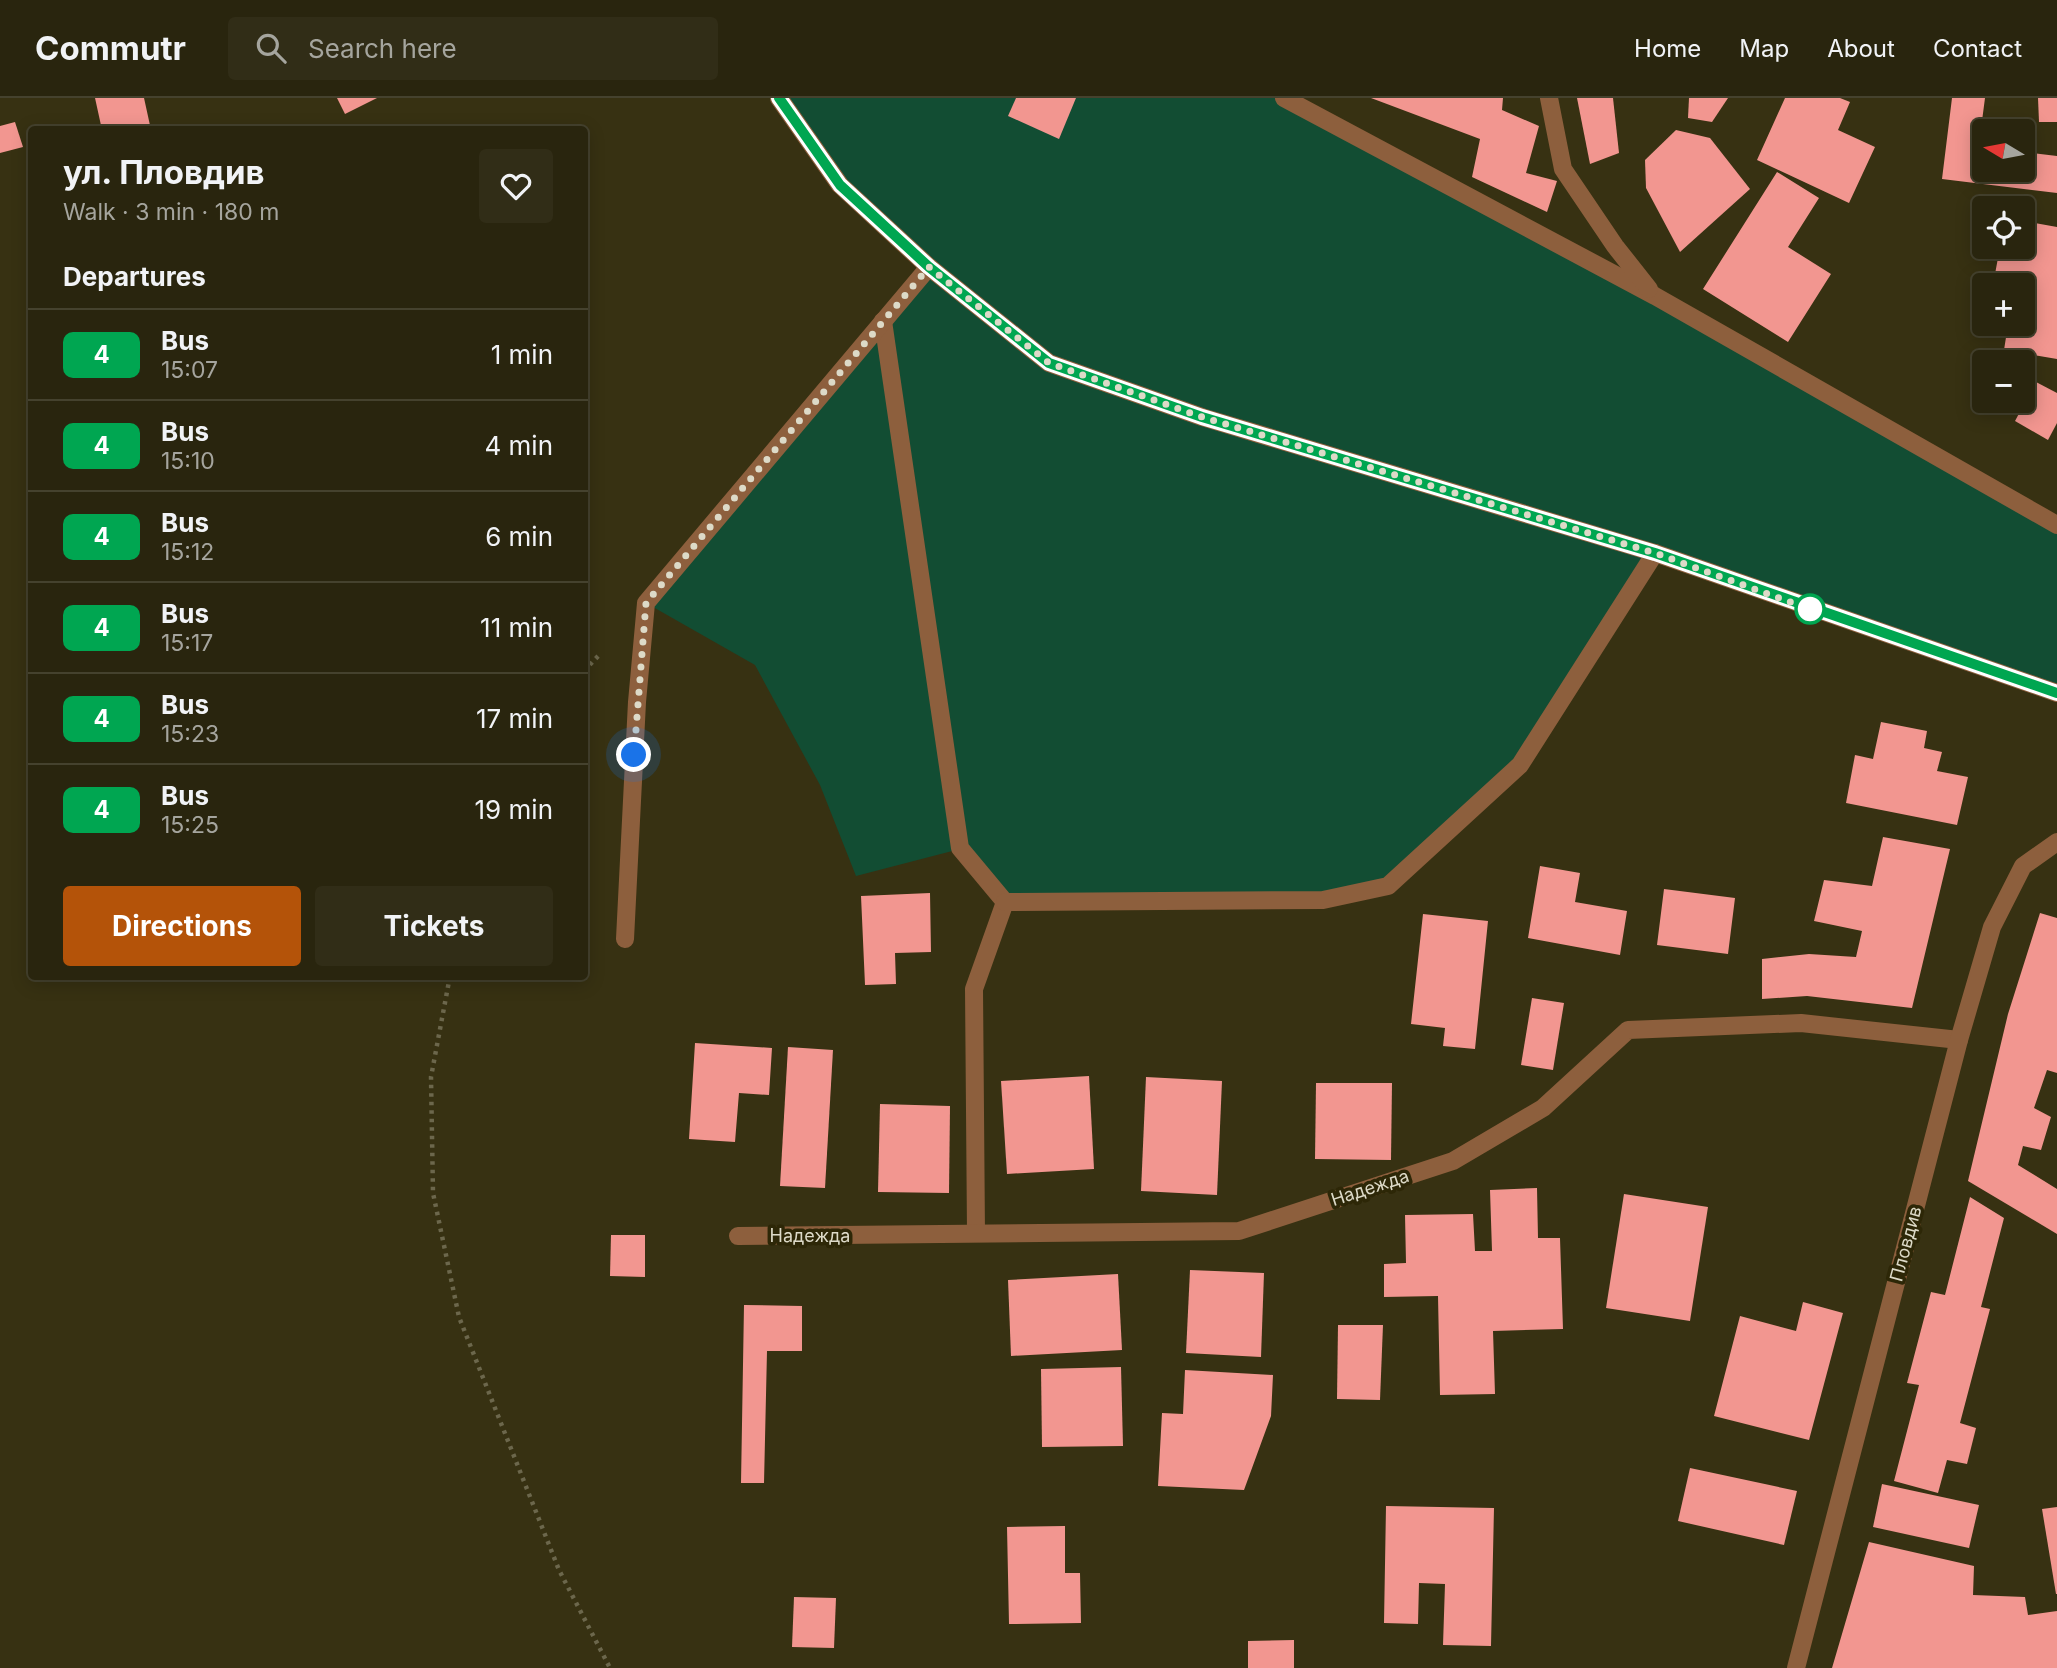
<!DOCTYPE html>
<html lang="en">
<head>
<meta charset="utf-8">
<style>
  :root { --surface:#29250e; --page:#312d17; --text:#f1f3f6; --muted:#a5a59e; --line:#45422e; --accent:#b45309 }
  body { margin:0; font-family:Inter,sans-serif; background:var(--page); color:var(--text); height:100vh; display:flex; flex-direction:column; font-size:26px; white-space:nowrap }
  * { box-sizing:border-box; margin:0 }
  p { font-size:23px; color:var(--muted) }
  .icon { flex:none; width:38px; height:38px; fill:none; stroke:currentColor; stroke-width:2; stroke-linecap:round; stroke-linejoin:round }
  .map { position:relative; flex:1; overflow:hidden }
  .drawer { position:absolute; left:28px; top:28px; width:560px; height:854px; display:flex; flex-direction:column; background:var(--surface); border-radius:7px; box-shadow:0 4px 18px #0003,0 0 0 2px var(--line) }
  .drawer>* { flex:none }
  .badge { padding:0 14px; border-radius:10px; font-size:24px; line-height:46px }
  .needle { width:46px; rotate:280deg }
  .fabs { position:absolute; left:1972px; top:21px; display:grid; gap:14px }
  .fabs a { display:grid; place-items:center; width:63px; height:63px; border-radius:7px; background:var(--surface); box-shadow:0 4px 18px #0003,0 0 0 2px var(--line); font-size:35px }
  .you { position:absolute; width:35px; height:35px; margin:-18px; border:5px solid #fff; border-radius:50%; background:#1a73e8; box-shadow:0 0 0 10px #1a73e833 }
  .map>.badge { position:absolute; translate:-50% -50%; box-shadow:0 0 0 4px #fff }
  h2 { padding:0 35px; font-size:26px; line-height:63px }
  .round { display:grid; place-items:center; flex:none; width:74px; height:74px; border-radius:7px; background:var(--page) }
  .head { display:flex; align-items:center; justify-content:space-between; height:119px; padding:0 35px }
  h1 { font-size:33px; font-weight:700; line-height:52px }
  .action { display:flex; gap:14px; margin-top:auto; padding:14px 35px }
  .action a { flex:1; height:80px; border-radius:7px; background:var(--accent); color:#fff; font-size:28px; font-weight:700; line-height:80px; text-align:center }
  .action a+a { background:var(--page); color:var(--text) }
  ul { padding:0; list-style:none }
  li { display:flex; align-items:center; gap:21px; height:91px; padding:0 35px; border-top:2px solid var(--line) }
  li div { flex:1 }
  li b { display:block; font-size:26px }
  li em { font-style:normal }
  li .badge { min-width:77px; font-weight:700; text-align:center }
  header { display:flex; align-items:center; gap:42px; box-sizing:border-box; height:98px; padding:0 35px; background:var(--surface); border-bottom:2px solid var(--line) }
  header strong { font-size:33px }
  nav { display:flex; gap:38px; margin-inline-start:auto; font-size:24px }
  .search { width:490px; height:63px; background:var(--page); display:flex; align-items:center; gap:18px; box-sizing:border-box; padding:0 24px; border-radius:7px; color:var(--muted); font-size:26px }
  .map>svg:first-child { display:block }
  .green { fill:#124d33 }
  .building { fill:#f29690 }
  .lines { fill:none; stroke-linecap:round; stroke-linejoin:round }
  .path { stroke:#6c674c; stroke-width:4.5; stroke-dasharray:3.5 5; stroke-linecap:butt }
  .street { stroke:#8d5f3d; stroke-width:18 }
  .line-casing { stroke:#fff; stroke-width:16 }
  .line { stroke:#00a651; stroke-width:10 }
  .walk { stroke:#dddac8; stroke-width:7; stroke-dasharray:0 12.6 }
  .stop-dot { fill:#fff; stroke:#00a651; stroke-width:3.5 }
  .labels { text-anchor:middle; stroke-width:7; stroke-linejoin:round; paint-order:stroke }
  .street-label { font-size:18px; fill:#dddac8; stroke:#2d2707 }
</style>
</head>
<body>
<header>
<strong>Commutr</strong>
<div class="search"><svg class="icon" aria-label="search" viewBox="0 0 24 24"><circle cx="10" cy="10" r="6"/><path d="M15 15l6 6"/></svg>Search here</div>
<nav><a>Home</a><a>Map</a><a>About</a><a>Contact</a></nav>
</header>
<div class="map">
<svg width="2057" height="1570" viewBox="0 0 2057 1570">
  <rect width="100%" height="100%" fill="#373112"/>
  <polygon class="green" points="779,0 1284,0 2057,427 2057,595 1655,455 1520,667 1388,788 1323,802 1005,804 960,751 856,778 820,687 755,567 646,505 928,169 840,87"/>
  <g class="building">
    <polygon points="95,0 144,0 151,32 102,32"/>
    <polygon points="337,0 377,0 345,16"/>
    <polygon points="1016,0 1076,0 1059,41 1008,18"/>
    <polygon points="1371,0 1503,0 1502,12 1539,28 1526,75 1557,83 1547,114 1472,79 1480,41"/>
    <polygon points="1577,0 1613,0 1619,55 1590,66"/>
    <polygon points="1689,0 1728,0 1712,24 1688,20"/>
    <polygon points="1785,0 1840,0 1850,4 1838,32 1875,49 1849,105 1757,62"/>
    <polygon points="1952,0 1985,0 1982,23 2011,26 2010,33 1984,33 1984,72 2023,72 2023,54 2057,58 2057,95 1942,81"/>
    <polygon points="2038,0 2057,0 2057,24 2039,24"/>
    <polygon points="15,24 23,49 0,55 0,28"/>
    <polygon points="1676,32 1710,40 1750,91 1680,154 1646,90 1645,62"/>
    <polygon points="1777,74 1819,100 1788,149 1831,176 1788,244 1703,191"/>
    <polygon points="2023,123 2057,129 2057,261 2004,252 2007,233 1986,229 1987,226 2023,226 2023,187 1993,187 2000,149 2023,149"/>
    <polygon points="2036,284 2057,295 2057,325 2048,342 2015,323"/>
    <polygon points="1881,624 1927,633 1924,650 1942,654 1937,673 1968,679 1957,727 1846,705 1855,657 1873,661"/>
    <polygon points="1883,739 1950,751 1912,910 1807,898 1762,901 1762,861 1809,856 1856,859 1862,833 1814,823 1824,782 1872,788"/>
    <polygon points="1540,768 1580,775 1575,804 1627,813 1620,857 1528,840"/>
    <polygon points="1664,791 1735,800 1728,856 1657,847"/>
    <polygon points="930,795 931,854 895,855 896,886 865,887 861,798"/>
    <polygon points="2040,815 2057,820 2057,975 2047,972 2034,1010 2051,1019 2041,1052 2023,1048 2018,1067 2057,1091 2057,1136 1968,1083 2008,916"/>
    <polygon points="1423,816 1488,823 1475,951 1443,948 1445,930 1411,926"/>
    <polygon points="1532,900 1564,905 1553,972 1521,967"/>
    <polygon points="695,945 772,950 769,997 739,995 735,1044 689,1041"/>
    <polygon points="788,949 833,952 825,1090 780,1088"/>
    <polygon points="1089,978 1094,1071 1007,1076 1001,983"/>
    <polygon points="1146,979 1222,983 1217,1097 1141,1093"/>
    <polygon points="1316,985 1392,985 1391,1062 1315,1061"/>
    <polygon points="880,1006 950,1008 949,1095 878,1094"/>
    <polygon points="1537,1090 1538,1140 1560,1140 1563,1231 1493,1233 1495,1296 1440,1297 1438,1198 1384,1199 1384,1166 1406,1165 1405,1117 1473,1116 1475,1153 1492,1153 1490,1092"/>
    <polygon points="1624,1096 1708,1109 1690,1223 1606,1210"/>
    <polygon points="1970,1099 2004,1120 1981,1209 1990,1211 1960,1325 1976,1330 1967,1366 1947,1362 1938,1395 1894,1383 1919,1287 1907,1285 1931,1194 1945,1197"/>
    <polygon points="611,1137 645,1137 645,1179 610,1178"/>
    <polygon points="1190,1172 1264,1175 1261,1259 1186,1255"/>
    <polygon points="1118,1176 1122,1252 1011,1258 1008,1182"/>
    <polygon points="1803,1204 1843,1215 1809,1342 1714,1318 1740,1218 1796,1233"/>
    <polygon points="744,1207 802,1208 802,1253 767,1253 764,1385 741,1385"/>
    <polygon points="1338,1227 1383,1227 1380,1302 1337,1301"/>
    <polygon points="1121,1269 1123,1348 1042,1349 1041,1271"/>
    <polygon points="1185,1272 1273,1277 1271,1318 1244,1392 1158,1388 1162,1315 1183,1316"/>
    <polygon points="1690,1370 1797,1393 1784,1447 1678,1423"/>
    <polygon points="1882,1386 1979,1407 1969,1450 1873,1429"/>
    <polygon points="1386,1408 1494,1410 1491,1548 1443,1547 1445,1486 1419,1485 1418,1526 1384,1525"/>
    <polygon points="2057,1409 2057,1496 2056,1496 2042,1411"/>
    <polygon points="1065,1428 1065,1475 1080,1475 1081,1525 1009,1526 1007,1429"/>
    <polygon points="1869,1444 1974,1468 1973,1497 2025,1499 2028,1517 2057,1513 2057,1570 1832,1570"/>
    <polygon points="794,1499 836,1500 834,1550 792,1549"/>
    <polygon points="1294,1542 1294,1570 1248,1570 1248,1543"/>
  </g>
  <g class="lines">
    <g class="path">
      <polyline points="584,573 601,555"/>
      <polyline points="450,878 431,979 433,1095 459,1219 559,1472 610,1570"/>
    </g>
    <g class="street">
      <polyline points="779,0 840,87 929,169 1049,265 1202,319 1655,455 2057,595"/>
      <polyline points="1284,0 1655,198 2057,427"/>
      <polyline points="1549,0 1563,71 1615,148 1649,191"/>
      <polyline points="883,223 960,750 1005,804 974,891 976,1135"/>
      <polyline points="1005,804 1323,802 1388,788 1520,667 1655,455"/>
      <polyline points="625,841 637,604 646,505 929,169"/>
      <polyline points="738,1138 1239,1133 1453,1063 1543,1010 1628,932 1801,925 1959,942"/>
      <polyline points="1796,1570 1959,942 1992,829 2023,768 2057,744"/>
    </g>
  </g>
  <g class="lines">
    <g class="line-casing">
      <polyline id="line" points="779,0 840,87 929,169 1049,265 1202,319 1655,455 2057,595"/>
    </g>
    <use href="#line" class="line"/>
    <polyline class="walk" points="634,657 646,505 929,169 1049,265 1202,319 1655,455 1815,513 1810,511"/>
  </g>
  <circle class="stop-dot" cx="1810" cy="511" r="14"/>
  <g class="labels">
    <g class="street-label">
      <text transform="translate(1370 1090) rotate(-18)" y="6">Надежда</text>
      <text x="810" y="1144">Надежда</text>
      <text transform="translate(1906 1146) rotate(-75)" y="6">Пловдив</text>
    </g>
  </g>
</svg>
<div class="fabs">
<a><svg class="needle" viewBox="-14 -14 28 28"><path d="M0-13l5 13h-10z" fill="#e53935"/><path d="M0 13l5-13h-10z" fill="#a5a59e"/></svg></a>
<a><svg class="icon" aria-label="locate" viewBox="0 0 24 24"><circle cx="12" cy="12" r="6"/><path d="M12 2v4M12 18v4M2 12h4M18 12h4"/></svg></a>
<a>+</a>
<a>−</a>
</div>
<div class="you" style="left:634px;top:657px"></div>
<section class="drawer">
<div class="head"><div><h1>ул. Пловдив</h1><p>Walk · 3 min · 180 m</p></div><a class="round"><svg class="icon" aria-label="heart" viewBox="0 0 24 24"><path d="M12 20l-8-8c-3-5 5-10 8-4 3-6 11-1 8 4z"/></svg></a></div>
<h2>Departures</h2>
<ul>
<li><span class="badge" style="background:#00a651;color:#fff">4</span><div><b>Bus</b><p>15:07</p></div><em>1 min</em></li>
<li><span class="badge" style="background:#00a651;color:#fff">4</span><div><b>Bus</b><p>15:10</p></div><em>4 min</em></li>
<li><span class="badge" style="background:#00a651;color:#fff">4</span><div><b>Bus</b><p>15:12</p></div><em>6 min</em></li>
<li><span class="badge" style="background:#00a651;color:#fff">4</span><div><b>Bus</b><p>15:17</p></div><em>11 min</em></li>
<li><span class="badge" style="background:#00a651;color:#fff">4</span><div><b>Bus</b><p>15:23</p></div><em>17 min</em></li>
<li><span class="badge" style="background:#00a651;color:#fff">4</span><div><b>Bus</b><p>15:25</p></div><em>19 min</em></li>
</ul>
<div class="action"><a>Directions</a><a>Tickets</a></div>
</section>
</div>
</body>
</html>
